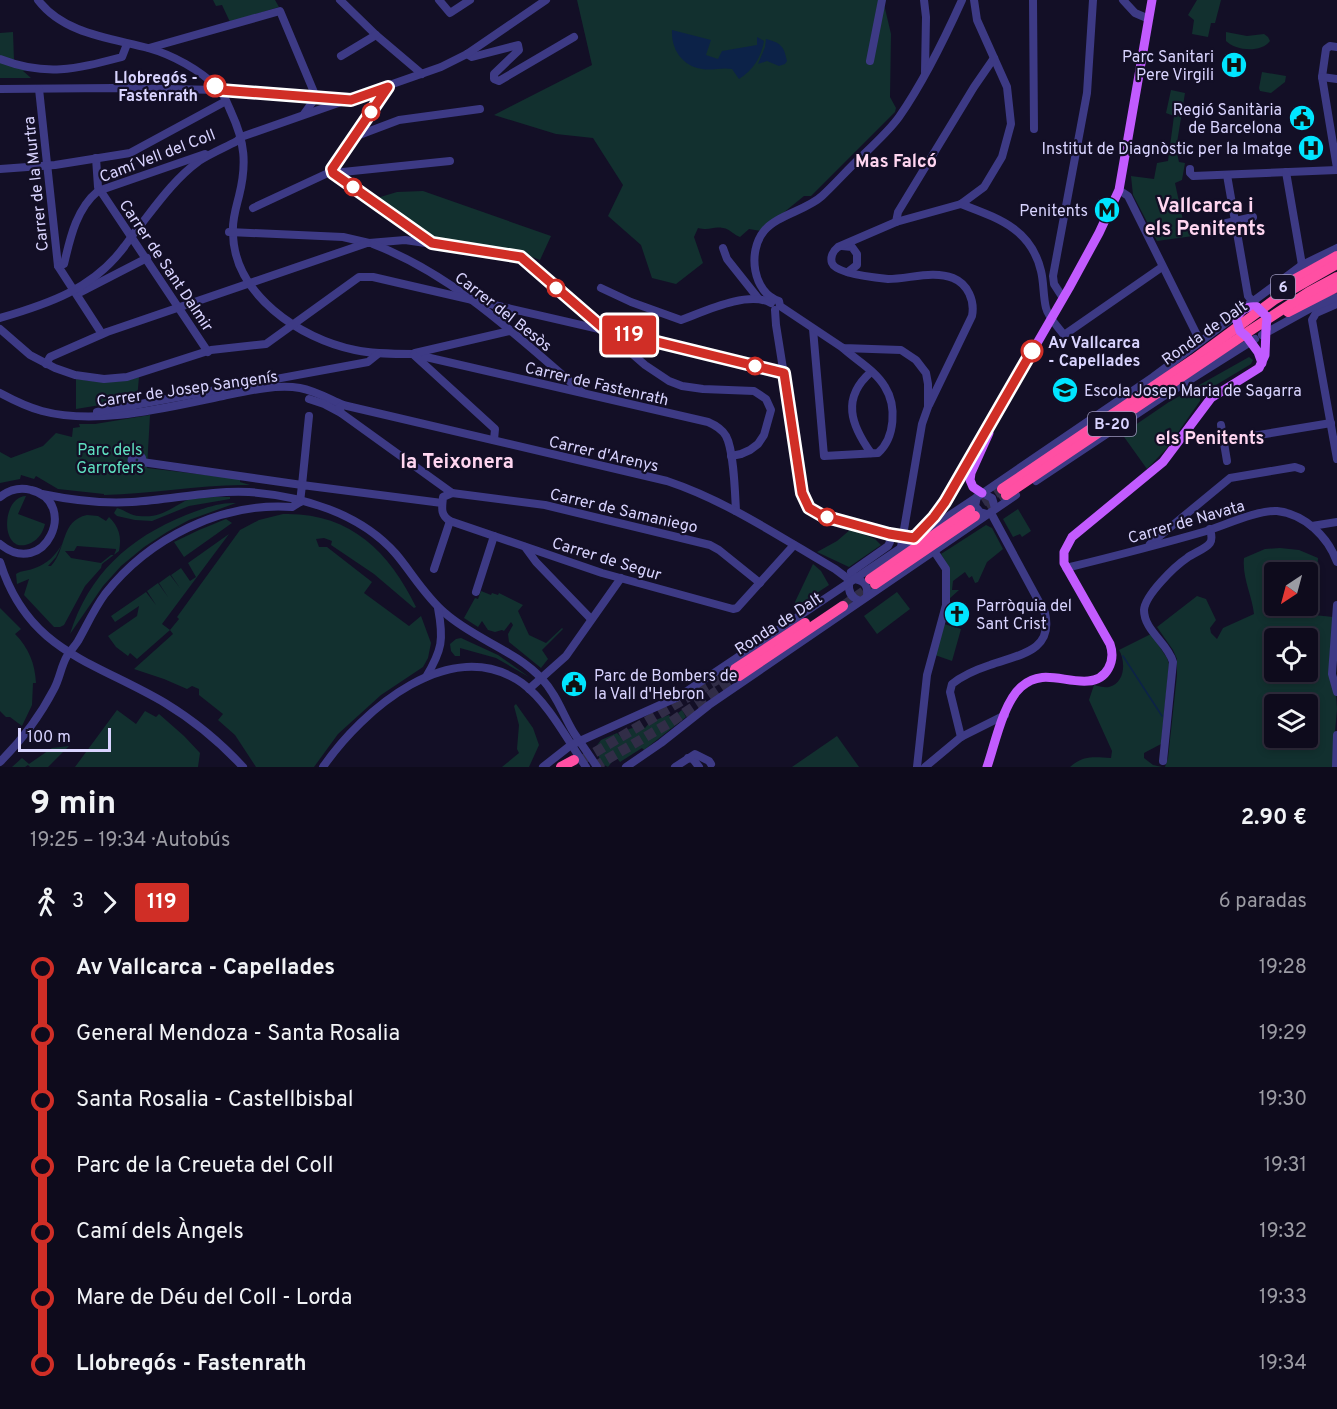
<!DOCTYPE html>
<html lang="es">
<head>
<meta charset="utf-8">
<style>
  :root { --surface:#0e0b1c; --page:#171425; --text:#f1f3f6; --muted:#9b9ba3; --line:#2e2b3b }
  body { margin:0; font-family:Overpass,sans-serif; background:var(--page); color:var(--text); height:100vh; display:flex; flex-direction:column; font-size:22px; white-space:nowrap }
  * { box-sizing:border-box; margin:0 }
  p { font-size:20px; color:var(--muted) }
  .icon { flex:none; width:33px; height:33px; fill:none; stroke:currentColor; stroke-width:2; stroke-linecap:round; stroke-linejoin:round }
  .map { position:relative; height:767px; overflow:hidden }
  .drawer { display:flex; flex-direction:column; background:var(--surface); flex:1 }
  .drawer>* { flex:none }
  .badge { padding:0 12px; border-radius:4px; font-size:21px; line-height:39px }
  .needle { width:39px; rotate:216deg }
  .fabs { position:absolute; left:1264px; top:562px; display:grid; gap:12px }
  .fabs a { display:grid; place-items:center; width:54px; height:54px; border-radius:6px; background:var(--surface); box-shadow:0 3px 9px #0003,0 0 0 2px var(--line); font-size:30px }
  .scale { position:absolute; left:18px; bottom:15px; width:93px; box-sizing:border-box; padding-left:6px; border:3px solid #d9d4ff; border-top:0; font-size:16px; line-height:21px; white-space:nowrap; color:#d9d4ff; -webkit-text-stroke:4px #130f26; paint-order:stroke }
  .map>.badge { position:absolute; translate:-50% -50%; box-shadow:0 0 0 3px #fff }
  .legs { display:flex; align-items:center; gap:9px; height:66px; padding:0 30px; font-size:20px }
  .legs p { margin-inline-start:auto }
  .head { display:flex; align-items:center; justify-content:space-between; height:102px; padding:0 30px }
  h1 { font-size:33px; font-weight:700; line-height:45px }
  ul { padding:0 30px; list-style:none }
  li { display:flex; align-items:center; gap:21px; height:66px; font-size:22px }
  li i { display:grid; place-items:center; width:9px; height:100%; margin:0 8px; background:currentColor }
  li i::after { content:''; width:15px; height:15px; margin:-8px; border:4px solid; border-radius:50%; background:var(--surface) }
  li p { margin-inline-start:auto }
  li:first-child i { background:linear-gradient(#0000 50%,currentColor 0) }
  li:last-child i { background:linear-gradient(currentColor 50%,#0000 0) }
  .map>svg:first-child { display:block }
  .green { fill:#12302f; fill-rule:evenodd }
  .water { fill:#0c2248 }
  .lines { fill:none; stroke-linecap:round; stroke-linejoin:round }
  .stream { stroke:#0c2248; stroke-width:1.5 }
  .highway-tunnel { stroke:#312d47; stroke-width:10; stroke-dasharray:10 5; stroke-linecap:butt }
  .minor { stroke:#3d3a85; stroke-width:8 }
  .major { stroke:#c25bff; stroke-width:9 }
  .highway { stroke:#ff4fa3; stroke-width:10 }
  .minor-bridge { stroke:#3d3a85; stroke-width:8 }
  .major-bridge { stroke:#c25bff; stroke-width:9 }
  .line-1-casing { stroke:#fff; stroke-width:14 }
  .line-1 { stroke:#d02e26; stroke-width:9 }
  .stop-1-dot { fill:#fff; stroke:#d02e26; stroke-width:3 }
  .labels { text-anchor:middle; stroke-width:4.5; stroke-linejoin:round; paint-order:stroke }
  .shield { fill:#130f26; stroke:#9e99be; stroke-width:1.5 }
  .shield-label { font-size:15px; font-weight:bold; fill:#d9d4ff }
  .poi-label { font-size:16px; fill:#d9d4ff; stroke:#130f26; text-anchor:end }
  .stop-label { font-size:16px; font-weight:bold; fill:#d9d4ff; stroke:#130f26; text-anchor:end }
  .street-label { font-size:16px; fill:#d9d4ff; stroke:#130f26 }
  .park-label { font-size:16px; fill:#5fe0c0; stroke:#130f26 }
  .neighbourhood-label { font-size:18px; font-weight:bold; fill:#ffd6f0; stroke:#130f26 }
  .quarter-label { font-size:20px; font-weight:bold; fill:#ffd6f0; stroke:#130f26 }
</style>
</head>
<body>
<div class="map">
<svg width="1337" height="767" viewBox="0 0 1337 767">
  <rect width="100%" height="100%" fill="#130f26"/>
  <g class="green">
    <polygon points="213,0 275,0 279,7 230,22 222,5 216,6"/>
    <path d="M577,0H883L891,34L890,97L896,108L895,112L811,196H804L761,231L749,229L740,237C734,235 730,229 723,228C712,226 711,231 698,228L694,237L703,263L676,284L652,278L641,245L608,216L623,185L593,138L556,134L494,115L592,65Z"/>
    <polygon points="1197,0 1221,0 1215,23 1211,23 1208,37 1192,34 1194,20 1188,15"/>
    <polygon points="13,32 14,61 33,70 23,71 31,78 0,78 0,33"/>
    <path d="M1226,32L1247,36L1264,34L1268,37L1270,41C1261,53 1236,51 1226,41Z"/>
    <polygon points="1262,72 1286,76 1285,82 1271,93 1260,91 1259,88"/>
    <polygon points="1171,90 1185,93 1176,149 1179,162 1185,163 1182,180 1175,183 1184,225 1191,224 1193,236 1157,241 1133,195 1131,176 1154,179 1157,163 1168,161 1174,116 1166,113"/>
    <polygon points="423,191 551,236 540,260 514,250 445,241 434,236 377,198 397,192"/>
    <polygon points="1249,357 1253,360 1251,364 1201,394 1200,401 1167,448 1147,469 1122,434 1169,402"/>
    <path d="M139,377L137,399L76,409V379C98,382 117,384 139,377Z"/>
    <path d="M150,415L147,468L240,479V482L250,485C201,484 153,494 104,495V494L58,489L36,476L34,479L21,475L20,479L0,483V452L11,458L43,446L56,433L72,437L73,428L80,427L79,424H95Z"/>
    <path d="M26,496L18,514L45,524C43,532 39,539 31,543C0,558 0,497 26,496Z"/>
    <path d="M214,497H230V499L189,506L152,521L135,520L117,516L114,513L117,508C125,510 131,516 139,516C160,518 168,510 185,501C193,497 205,498 214,497Z"/>
    <path d="M236,503L189,520L167,532L144,547L121,566L103,586L70,634C89,574 129,538 186,515C201,509 220,502 236,503Z"/>
    <polygon points="1018,509 1031,531 1022,537 1020,534 1013,537 1003,519"/>
    <path d="M283,514C349,512 389,551 416,607L414,608L374,574L331,545L332,541L324,538L316,539L319,547H327L372,582L364,593L409,626L421,616L431,643L428,658L423,667L381,695L338,734L314,767H256L235,735L218,720L223,714L199,695V689L192,686L187,689L164,679L134,669L173,634L170,630L137,659L130,653L128,656L116,647L108,636L137,616L139,606L115,622L111,616L146,592L156,605L147,591L158,583L168,597L159,583L170,575L180,588L171,575L181,568L190,581L196,577L188,563L229,534L162,624L170,630L179,619L177,617L240,530L259,520Z"/>
    <path d="M87,515L98,516L106,521L109,517C119,527 122,537 119,551L102,564L101,568L85,586L64,625L60,627H54L24,595L29,579L17,584L16,574C22,570 28,571 35,568C47,564 56,555 62,544L56,557L48,566H51C67,549 60,521 87,515ZM77,546L116,549V550L114,555H111L101,563L71,558L65,551H74Z"/>
    <polygon points="226,519 232,523 184,557 174,542 199,530"/>
    <polygon points="986,525 992,528 1003,549 987,562 978,582 975,583 972,576 969,578 965,572 953,581 952,590 959,590 949,599 950,569 941,554"/>
    <polygon points="851,529 875,539 881,545 849,567 817,552 837,541"/>
    <path d="M1280,548L1299,550L1318,558L1314,615L1333,617L1329,663L1331,683L1336,694L1337,709L1334,743L1335,767H1165L1168,758L1177,675V659L1173,650L1157,627L1197,596L1206,599L1216,620L1210,628L1211,633L1217,639L1223,628L1254,614C1252,595 1242,578 1244,558L1265,549ZM1275,573H1308V606H1275ZM1275,639H1308V672H1275ZM1275,705H1308V738H1275Z"/>
    <polygon points="813,564 821,571 829,585 797,606 795,602"/>
    <polygon points="481,591 491,595 492,593 498,595 499,593 523,605 518,611 529,635 546,643 562,628 563,629 542,650 548,659 541,668 509,642 508,634 513,625 511,622 504,631 502,630 495,632 488,630 482,621 478,627 464,618 475,598 478,599"/>
    <polygon points="897,592 910,609 877,634 864,616"/>
    <path d="M0,608L21,629L15,634C29,648 35,664 36,683H33L32,705L22,726L10,717H6L0,711Z"/>
    <polygon points="944,624 961,629 952,661 935,655"/>
    <path d="M1151,634L1167,658L1169,664L1161,744L1144,753V758L1153,765L1162,767H1070C1083,755 1094,757 1111,758L1112,751L1089,700L1094,685C1099,686 1104,688 1109,687C1125,683 1126,662 1119,650Z"/>
    <polygon points="461,638 498,655 529,677 496,658 460,648 460,656 455,656 451,651 450,644 456,639"/>
    <polygon points="516,704 533,728 539,745 529,767 502,767 519,753 517,749 519,725 514,706"/>
    <polygon points="117,710 136,724 145,711 156,717 159,714 184,736 200,753 198,767 75,767"/>
    <polygon points="682,710 686,717 644,750 642,748 620,762 616,757 608,767 602,764 595,748 601,740 617,733 621,737 626,730 642,725 645,728 650,722 669,715 673,721 679,716 678,713"/>
    <polygon points="837,736 859,767 792,767"/>
    <polygon points="69,746 48,767 30,767 28,765 25,767 12,767 22,758 29,764 52,748"/>
  </g>
  <g class="water">
    <path d="M672,30L711,40L706,55L718,59L722,51L757,45V37L764,41C761,58 753,70 739,79L732,69C721,67 713,71 702,69C682,66 671,49 672,30Z"/>
    <path d="M766,39C781,43 784,46 787,61L785,64L779,66L767,61L758,64L765,47Z"/>
  </g>
  <g class="lines">
    <polyline class="stream" points="1123,656 1162,716"/>
    <g class="highway-tunnel">
      <polyline points="970,510 1002,489"/>
      <polyline points="975,516 1006,495"/>
      <polyline points="843,606 874,584"/>
      <polyline points="582,760 735,669"/>
      <polyline points="594,767 671,722 739,676"/>
    </g>
    <g class="minor">
      <path d="M38,0C64,34 110,38 148,48C173,55 200,70 218,88C224,94 228,105 231,112C245,142 247,164 239,196C236,208 232,220 233,232C233,294 300,339 355,350C374,354 393,354 413,354L708,422C715,425 722,429 726,436C734,451 735,493 736,511"/>
      <polyline points="340,0 376,35 422,74"/>
      <polyline points="439,0 450,13 470,0"/>
      <polyline points="924,0 926,17 925,72"/>
      <polyline points="1033,0 1034,129"/>
      <polyline points="1123,0 1135,13 1149,19"/>
      <polyline points="1337,47 1330,46 1326,49 1322,77 1337,168"/>
      <polyline points="149,48 280,11 316,97 304,114"/>
      <polyline points="467,54 472,57 518,45 519,50 494,74 494,79 499,81 574,37"/>
      <polyline points="341,56 376,35"/>
      <path d="M0,59C47,77 76,69 122,57L127,44"/>
      <polyline points="870,61 882,0"/>
      <polyline points="1322,77 1337,79"/>
      <polyline points="0,89 113,88 221,90 344,99"/>
      <polyline points="39,89 58,266 102,334"/>
      <polyline points="354,137 399,120 480,109"/>
      <polyline points="96,158 98,187 208,352"/>
      <polyline points="0,169 55,165 130,153 226,101"/>
      <polyline points="332,169 333,173 346,182 430,242"/>
      <polyline points="1190,169 1190,173 1193,176 1337,170"/>
      <polyline points="1286,172 1302,265"/>
      <polyline points="333,173 450,161"/>
      <polyline points="1227,175 1248,296 1257,307"/>
      <polyline points="1119,190 1128,196 1198,337 1201,340"/>
      <path d="M961,204C997,218 1031,228 1041,271C1044,283 1043,296 1046,308C1048,317 1058,327 1064,335L1162,267"/>
      <polyline points="253,208 328,173 388,87"/>
      <polyline points="896,222 898,212 974,87 994,58"/>
      <polyline points="1196,230 1253,217"/>
      <path d="M135,232C155,207 173,180 199,161C211,153 224,148 237,141L241,137L441,67L467,54L546,0"/>
      <polyline points="229,232 343,237 369,243 405,240 521,257 645,365 669,381 682,386 703,389 754,391 766,399 771,410 764,435 758,444 750,450 741,454 731,456"/>
      <path d="M373,244C454,275 518,337 582,392"/>
      <polyline points="842,246 852,247 857,254 857,265 848,272"/>
      <polyline points="723,248 727,259 758,298"/>
      <path d="M58,266L64,264C70,239 76,209 98,191L205,154"/>
      <path d="M601,288L631,302L681,320C703,312 748,290 771,303"/>
      <polyline points="81,292 147,258"/>
      <polyline points="1063,298 1054,284 1053,276 1087,93 1093,0"/>
      <polyline points="1337,304 1316,313 1312,320 1337,459"/>
      <polyline points="1248,305 1302,265 1337,248"/>
      <polyline points="775,310 776,325 804,500 815,513 823,516 889,534 906,537"/>
      <path d="M0,318C48,304 93,289 124,247"/>
      <path d="M0,329L30,355L55,368L75,375L104,379L127,377L211,350L266,344L359,277H373C510,309 647,339 784,373"/>
      <path d="M813,329L824,456L878,453C895,438 897,406 885,387C876,371 856,360 843,348"/>
      <polyline points="1262,335 1311,308 1337,297"/>
      <polyline points="415,353 510,331"/>
      <polyline points="414,355 495,429 494,440"/>
      <polyline points="46,364 50,357 107,332 367,243"/>
      <path d="M0,393C13,400 27,407 42,411C98,426 168,407 223,396C247,391 276,384 300,388C316,391 329,399 343,405L667,481C727,501 780,537 835,569L851,581"/>
      <polyline points="309,399 324,404 341,413"/>
      <polyline points="343,405 339,408 341,413 452,493 545,505 710,545 719,550 760,583"/>
      <path d="M929,405L972,316C975,301 968,284 953,278C933,270 909,279 888,279C877,278 836,274 832,263C830,257 833,251 838,247L896,222L961,204L984,187L1002,157L1011,124L1007,87L977,20L974,0"/>
      <polyline points="97,412 368,362 378,354"/>
      <polyline points="1221,425 1227,461"/>
      <polyline points="1223,441 1331,423"/>
      <path d="M871,453C851,425 841,398 871,372"/>
      <circle cx="137" cy="460" r="5.5"/>
      <polyline points="142,462 302,485 309,416"/>
      <polyline points="1036,481 1164,396 1255,339"/>
      <path d="M452,493L443,497C442,508 440,515 450,521L602,573L733,609L737,608L794,545"/>
      <polyline points="982,493 992,498 995,508"/>
      <path d="M42,494C71,500 101,504 132,502C171,500 209,490 249,492C302,496 360,513 396,554C412,573 425,596 445,613C474,639 515,650 542,679C557,695 563,715 574,733C582,745 590,756 597,767"/>
      <path d="M0,497C9,490 20,487 31,490C80,502 45,581 0,544"/>
      <polyline points="977,497 975,506 980,512 987,514"/>
      <polyline points="300,502 302,485 442,503"/>
      <polyline points="1312,526 1337,522"/>
      <polyline points="1150,544 1230,478 1295,467 1301,469"/>
      <polyline points="525,547 536,562 591,619"/>
      <path d="M901,547L922,424L928,407V384L926,373L916,360L901,350L843,348L780,306L779,301C753,293 747,252 764,231C777,215 807,210 822,196C836,183 848,169 861,157C874,144 889,131 899,117C924,81 944,40 962,0"/>
      <path d="M0,562C28,652 94,661 165,703C193,720 220,742 243,767"/>
      <path d="M1066,568C1111,557 1158,545 1203,532C1223,526 1257,510 1277,511C1305,514 1328,537 1337,562"/>
      <polyline points="434,569 450,521"/>
      <path d="M849,583C848,592 851,598 860,601"/>
      <polyline points="476,592 494,536"/>
      <path d="M867,596C868,586 865,581 855,579L851,572L888,546L890,542L889,534"/>
      <polyline points="1337,605 1332,674 1337,692"/>
      <path d="M426,677C442,650 444,640 438,608"/>
      <polyline points="529,689 566,656 621,578"/>
      <path d="M961,737L950,692L952,684C963,675 978,669 990,665C1017,655 1054,652 1045,613L991,513"/>
      <polyline points="688,758 693,759 699,767"/>
      <path d="M1163,761L1173,662C1168,643 1144,631 1144,610C1145,595 1175,566 1187,558C1193,553 1206,549 1210,543C1213,539 1211,533 1210,529"/>
      <path d="M0,762C21,741 40,716 54,689C60,678 61,666 67,656C70,651 75,646 78,641C87,625 94,609 105,594C149,538 221,502 292,507L300,502"/>
      <path d="M323,767C362,710 451,633 522,683C548,702 568,741 586,767"/>
      <polyline points="543,767 571,745 678,697 977,497 1153,377 1239,313"/>
      <polyline points="626,767 661,743 709,705 1016,495"/>
      <polyline points="675,767 695,754 709,761 711,764"/>
      <polyline points="917,767 927,675 946,605 946,569 934,551"/>
      <polyline points="925,767 961,737 1005,715"/>
      <polyline points="1336,767 1337,735"/>
    </g>
    <g class="major">
      <path d="M1237,321C1238,310 1247,306 1257,307"/>
      <polyline points="1247,337 1258,352 1262,363"/>
      <polyline points="982,493 973,487 970,480 971,473 989,433"/>
      <polyline points="914,538 934,517 945,502 1069,288 1099,233 1119,190 1152,0"/>
      <path d="M987,767C995,744 1003,703 1021,687C1042,668 1064,683 1088,681C1107,680 1116,661 1110,644L1064,563V552L1072,537L1163,462L1211,398L1259,368L1265,355L1266,329"/>
    </g>
    <g class="highway">
      <polyline points="1290,282 1337,256"/>
      <polyline points="1288,312 1337,287"/>
      <polyline points="1002,489 1194,359 1274,300 1337,264"/>
      <polyline points="1006,495 1248,332 1309,292 1337,277"/>
      <polyline points="870,579 970,510"/>
      <polyline points="875,584 975,516"/>
      <polyline points="735,669 805,623"/>
      <polyline points="739,676 843,606"/>
      <polyline points="561,767 574,760"/>
    </g>
    <polyline class="minor-bridge" points="124,247 135,232"/>
    <g class="major-bridge">
      <polyline points="1257,307 1267,317 1266,329"/>
      <polyline points="1237,321 1240,331 1247,337"/>
    </g>
  </g>
  <g class="lines">
    <g class="line-1-casing">
      <polyline id="line-1" points="215,86 220,90 351,100 388,87 332,169 333,173 432,243 521,257 604,329 784,373 802,493 809,508 823,516 889,534 914,538 934,517 945,502 1032,351"/>
    </g>
    <use href="#line-1" class="line-1"/>
  </g>
  <defs>
    <g id="hospital-disc" transform="scale(1.35)"><circle r="9.5" fill="#00e5ff" stroke="#130f26"/><path d="M-5-5h3v3.5h4V-5h3V5h-3V1.5h-4V5h-3Z" fill="#111"/></g>
    <g id="civic-disc" transform="scale(1.35)"><circle r="9.5" fill="#00e5ff" stroke="#130f26"/><path d="M-.6-6.5H3V-4.5H.6V-3L4-1V1h2V6H-6V1h2V-1L-.6-3ZM-1.2 2.5V6h2.4V2.5Z" fill="#111"/></g>
    <g id="metro-disc" transform="scale(1.35)"><circle r="9.5" fill="#00e5ff" stroke="#130f26"/><path d="M-5.5 5V-5H-3L0 0L3-5H5.5V5H3V-.5L0 4L-3-.5V5Z" fill="#111"/></g>
    <g id="school-disc" transform="scale(1.35)"><circle r="9.5" fill="#00e5ff" stroke="#130f26"/><path d="M0-5L7-2L0 1L-7-2ZM-4 1L0 2.5L4 1V4Q0 6-4 4Z" fill="#111"/></g>
    <g id="church-disc" transform="scale(1.35)"><circle r="9.5" fill="#00e5ff" stroke="#130f26"/><path d="M-1.2-6h2.4v3.5h3.3v2.4h-3.3V6h-2.4V-.1h-3.3v-2.4h3.3Z" fill="#111"/></g>
  </defs>
  <g fill-rule="evenodd">
    <use href="#hospital-disc" x="1234" y="65"/>
    <use href="#civic-disc" x="1302" y="118"/>
    <use href="#hospital-disc" x="1311" y="148"/>
    <use href="#metro-disc" x="1107" y="210"/>
    <use href="#school-disc" x="1065" y="390"/>
    <use href="#church-disc" x="957" y="614"/>
    <use href="#civic-disc" x="574" y="684"/>
  </g>
  <g class="stop-1-dot">
    <circle cx="215" cy="86" r="10"/>
    <circle cx="371" cy="112" r="8"/>
    <circle cx="353" cy="187" r="8"/>
    <circle cx="556" cy="288" r="8"/>
    <circle cx="1032" cy="351" r="10"/>
    <circle cx="755" cy="366" r="8"/>
    <circle cx="827" cy="517" r="8"/>
  </g>
  <g class="labels">
    <g class="shield">
      <rect x="1271" y="275" width="24" height="24" rx="4.5"/>
      <rect x="1088" y="412" width="48" height="24" rx="4.5"/>
    </g>
    <g class="shield-label">
      <text x="1283" y="292">6</text>
      <text x="1112" y="429">B-20</text>
    </g>
    <g class="poi-label">
      <text x="1214" y="62">Parc Sanitari<tspan x="1214" dy="18">Pere Virgili</tspan></text>
      <text x="1282" y="115">Regió Sanitària<tspan x="1282" dy="18">de Barcelona</tspan></text>
      <text x="1292" y="154">Institut de Diagnòstic per la Imatge</text>
      <text x="1088" y="216">Penitents</text>
      <text x="1084" y="396" text-anchor="start">Escola Josep Maria de Sagarra</text>
      <text x="976" y="611" text-anchor="start">Parròquia del<tspan x="976" dy="18">Sant Crist</tspan></text>
      <text x="594" y="681" text-anchor="start">Parc de Bombers de<tspan x="594" dy="18">la Vall d'Hebron</tspan></text>
    </g>
    <g class="stop-label">
      <text x="198" y="83">Llobregós -<tspan x="198" dy="18">Fastenrath</tspan></text>
      <text x="1048" y="348" text-anchor="start">Av Vallcarca<tspan x="1048" dy="18">- Capellades</tspan></text>
    </g>
    <g class="street-label">
      <text transform="translate(157 155) rotate(-21)" y="6">Camí Vell del Coll</text>
      <text transform="translate(35 184) rotate(-96)" y="6">Carrer de la Murtra</text>
      <text transform="translate(167 265) rotate(56)" y="6">Carrer de Sant Dalmir</text>
      <text transform="translate(504 311) rotate(38)" y="6">Carrer del Besòs</text>
      <text transform="translate(1204 332) rotate(-35)" y="6">Ronda de Dalt</text>
      <text transform="translate(597 383) rotate(13)" y="6">Carrer de Fastenrath</text>
      <text transform="translate(187 388) rotate(-8)" y="6">Carrer de Josep Sangenís</text>
      <text transform="translate(604 453) rotate(13)" y="6">Carrer d'Arenys</text>
      <text transform="translate(624 510) rotate(13)" y="6">Carrer de Samaniego</text>
      <text transform="translate(1186 521) rotate(-16)" y="6">Carrer de Navata</text>
      <text transform="translate(607 558) rotate(17)" y="6">Carrer de Segur</text>
      <text transform="translate(778 623) rotate(-33)" y="6">Ronda de Dalt</text>
    </g>
    <g class="park-label">
      <text x="110" y="455">Parc dels<tspan x="110" dy="18">Garrofers</tspan></text>
    </g>
    <g class="neighbourhood-label">
      <text x="896" y="167">Mas Falcó</text>
      <text x="1210" y="444">els Penitents</text>
    </g>
    <g class="quarter-label">
      <text x="1205" y="212">Vallcarca i<tspan x="1205" dy="23">els Penitents</tspan></text>
      <text x="457" y="468">la Teixonera</text>
    </g>
  </g>
</svg>
<div class="fabs">
<a><svg class="needle" viewBox="-14 -14 28 28"><path d="M0-13l5 13h-10z" fill="#e53935"/><path d="M0 13l5-13h-10z" fill="#9b9ba3"/></svg></a>
<a><svg class="icon" aria-label="locate" viewBox="0 0 24 24"><circle cx="12" cy="12" r="6"/><path d="M12 2v4M12 18v4M2 12h4M18 12h4"/></svg></a>
<a><svg class="icon" aria-label="layers" viewBox="0 0 24 24"><path d="M12 4l9 5-9 5-9-5zM3 14l9 5 9-5"/></svg></a>
</div>
<div class="scale">100 m</div>
<b class="badge" style="left:629px;top:335px;background:#d02e26;color:#fff">119</b>
</div>
<section class="drawer">
<div class="head"><div><h1>9 min</h1><p>19:25 – 19:34 · Autobús</p></div><b>2.90 €</b></div>
<div class="legs"><svg class="icon" aria-label="walk" viewBox="0 0 24 24"><circle cx="13" cy="4" r="2"/><path d="M13 8l-2 6 4 7M11 14l-3 7M7 12l3-4h3l4 4"/></svg>3<svg class="icon" aria-label="forward" viewBox="0 0 24 24"><path d="M9 5l7 7-7 7"/></svg><b class="badge" style="background:#d02e26;color:#fff">119</b><p>6 paradas</p></div>
<ul>
<li><i style="color:#d02e26"></i><b>Av Vallcarca - Capellades</b><p>19:28</p></li>
<li><i style="color:#d02e26"></i><span>General Mendoza - Santa Rosalia</span><p>19:29</p></li>
<li><i style="color:#d02e26"></i><span>Santa Rosalia - Castellbisbal</span><p>19:30</p></li>
<li><i style="color:#d02e26"></i><span>Parc de la Creueta del Coll</span><p>19:31</p></li>
<li><i style="color:#d02e26"></i><span>Camí dels Àngels</span><p>19:32</p></li>
<li><i style="color:#d02e26"></i><span>Mare de Déu del Coll - Lorda</span><p>19:33</p></li>
<li><i style="color:#d02e26"></i><b>Llobregós - Fastenrath</b><p>19:34</p></li>
</ul>
</section>
</body>
</html>
